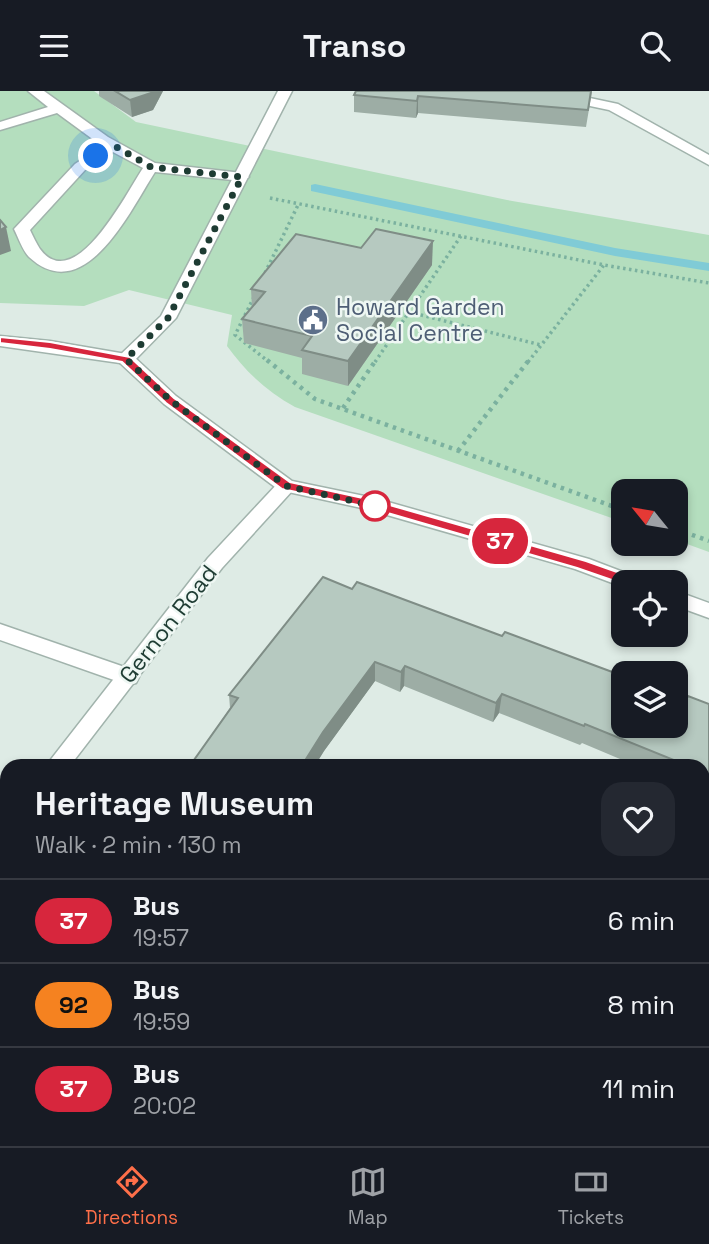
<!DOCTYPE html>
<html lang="en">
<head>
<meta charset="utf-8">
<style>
  :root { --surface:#171b24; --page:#242831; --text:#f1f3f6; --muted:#9ea1a6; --line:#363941; --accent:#fe6f49 }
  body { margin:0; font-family:"Space Grotesk",sans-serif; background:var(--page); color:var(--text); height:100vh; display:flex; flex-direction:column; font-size:26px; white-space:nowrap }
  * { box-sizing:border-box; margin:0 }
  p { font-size:23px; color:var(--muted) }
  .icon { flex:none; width:38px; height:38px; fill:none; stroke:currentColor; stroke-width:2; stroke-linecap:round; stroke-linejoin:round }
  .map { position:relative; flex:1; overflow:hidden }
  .sheet { position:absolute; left:0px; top:668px; width:710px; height:387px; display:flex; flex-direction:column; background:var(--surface); border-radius:21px 21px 0 0; box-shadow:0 4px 10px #0003 }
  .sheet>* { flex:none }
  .badge { padding:0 14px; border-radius:23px; font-size:24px; line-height:46px }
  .needle { width:46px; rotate:300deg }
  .tools { position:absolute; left:611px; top:388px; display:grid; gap:14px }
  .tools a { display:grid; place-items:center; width:77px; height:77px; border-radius:14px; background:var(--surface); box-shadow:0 4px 10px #0003; font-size:35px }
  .you { position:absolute; width:35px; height:35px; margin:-18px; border:5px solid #fff; border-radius:50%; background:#1a73e8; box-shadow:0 0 0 10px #1a73e833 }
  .map>.badge { position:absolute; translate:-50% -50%; box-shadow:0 0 0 4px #fff }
  .round { display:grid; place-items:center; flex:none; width:74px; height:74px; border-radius:21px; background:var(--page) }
  .overview { display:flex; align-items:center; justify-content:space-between; height:119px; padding:0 35px }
  h1 { font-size:33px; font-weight:700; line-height:52px }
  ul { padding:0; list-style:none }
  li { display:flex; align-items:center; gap:21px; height:84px; padding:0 35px; border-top:2px solid var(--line) }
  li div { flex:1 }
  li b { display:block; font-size:26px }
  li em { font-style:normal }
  li .badge { min-width:77px; font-weight:700; text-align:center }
  header { display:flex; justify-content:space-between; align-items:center; height:91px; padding:0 35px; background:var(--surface); font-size:32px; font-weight:700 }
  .menu { display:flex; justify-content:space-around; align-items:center; height:98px; border-top:2px solid var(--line); background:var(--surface); font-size:19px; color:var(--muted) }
  .menu a { display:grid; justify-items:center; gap:4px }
  .menu .selected { color:var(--accent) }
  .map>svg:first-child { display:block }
  .green { fill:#b4debe }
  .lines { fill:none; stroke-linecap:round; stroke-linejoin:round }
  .stream { fill:#80cbd6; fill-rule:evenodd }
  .service-casing { stroke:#a1b3ac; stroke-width:3 }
  .minor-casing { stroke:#a1b3ac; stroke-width:3 }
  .tertiary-casing { stroke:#a1b3ac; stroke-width:3 }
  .path-far1 { stroke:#7bb19f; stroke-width:3.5; stroke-dasharray:2.5 3.5; stroke-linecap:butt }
  .path { stroke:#7bb19f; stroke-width:4.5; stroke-dasharray:3.5 5; stroke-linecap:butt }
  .service { fill:#fff; fill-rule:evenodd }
  .minor { fill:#fff; fill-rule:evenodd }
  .tertiary { fill:#fff; fill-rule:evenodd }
  .wall { fill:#9dada5 }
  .shaded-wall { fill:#7f8d86 }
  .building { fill:#b6c9c0; stroke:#7f8d86; stroke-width:2 }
  .line { fill:#d7263d; stroke:#fff; stroke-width:2 }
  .walk { stroke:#1e3c33; stroke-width:7; stroke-dasharray:0 12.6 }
  .stop-dot { fill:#fff; stroke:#d7263d; stroke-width:3.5 }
  .labels { text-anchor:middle; stroke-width:5; stroke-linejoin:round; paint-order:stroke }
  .service-label { font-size:23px; fill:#4e5e75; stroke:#eef7f3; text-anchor:start }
  .street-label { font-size:23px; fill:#1e3c33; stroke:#eef7f3 }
</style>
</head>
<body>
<header><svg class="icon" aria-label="menu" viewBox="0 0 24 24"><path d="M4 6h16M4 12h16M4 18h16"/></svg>Transo<svg class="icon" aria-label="search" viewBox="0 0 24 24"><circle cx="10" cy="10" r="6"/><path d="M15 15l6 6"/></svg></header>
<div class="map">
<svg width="709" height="1055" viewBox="0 0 709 1055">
  <rect width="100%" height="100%" fill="#deebe5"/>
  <g class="green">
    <path d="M0,0H94L136,31L507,109L709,144V461L676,449V401H623V431L295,316C267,301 245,280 227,255L232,224L129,199L84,215L0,212Z"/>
    <polygon points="385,1048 678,1048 691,1055 381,1055"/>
  </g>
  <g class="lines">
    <polygon class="stream" points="315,93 615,157 709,172 709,180 615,165 311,100 311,94"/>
    <g class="service-casing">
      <g id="service">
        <path d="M28,0H44L108,46L155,72L242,82L249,86L242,90L155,81C131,118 85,218 29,166C23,160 18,146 14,138L75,73L102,55L57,22L0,39V31L48,16ZM113,61L143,77C127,101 75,205 40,158C36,152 33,145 30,139L85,79Z"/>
        <polygon points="0,533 136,580 139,586 136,592 128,594 0,549"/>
      </g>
    </g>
    <g class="minor-casing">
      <g id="minor">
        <polygon points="278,0 292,0 176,227 132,272 120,272 117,268 120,264 161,225"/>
        <polygon points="531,0 557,0 618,13 709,64 709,74 609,19 538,4"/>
        <polygon points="286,389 293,391 296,395 293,399 222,477 69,676 45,676 208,467 279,391"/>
        <polygon points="7,726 7,753 0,755 0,729"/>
      </g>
    </g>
    <g class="tertiary-casing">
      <g id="tertiary">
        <polygon points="0,245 50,250 132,264 176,305 292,390 374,407 589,468 639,487 642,492 623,492 623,496 575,478 366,418 279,399 164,313 120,272 0,255"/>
        <polygon points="676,500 709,512 709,527 676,515"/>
      </g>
    </g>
    <g class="path-far1">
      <polyline points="270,107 604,174 709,192"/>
      <polyline points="265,182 299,112"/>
      <polyline points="254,206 235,244 269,271"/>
      <polyline points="409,221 541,254"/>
      <polyline points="375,271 461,145"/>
      <polyline points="528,271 604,174"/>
    </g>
    <g class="path">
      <polyline points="267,269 315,308 623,419"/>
      <polyline points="343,317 376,269"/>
      <polyline points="458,360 529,269"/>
      <polyline points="676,438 709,450"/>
    </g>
    <use href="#service" class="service"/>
    <use href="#minor" class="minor"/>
    <use href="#tertiary" class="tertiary"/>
  </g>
  <g class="wall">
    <polygon points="99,0 163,0 153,19 132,26 99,5"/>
    <polygon points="356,0 592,0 586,36 418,22 416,27 354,21 354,4"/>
    <polygon points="432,174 348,295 302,283 302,267 244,252 242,228 252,217 251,198"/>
    <polygon points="352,498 502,545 686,609 709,613 709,704 704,702 704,676 639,676 582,652 580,654 499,622 493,631 404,595 400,601 375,590 324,660 314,676 189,676 230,617 229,604"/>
  </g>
  <g class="shaded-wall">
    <polygon points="152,0 163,0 153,19 132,26 130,9"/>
    <polygon points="418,5 418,22 416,27 417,10"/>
    <polygon points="6,136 11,160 0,164 0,139"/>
    <polygon points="433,150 432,174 348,295 348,270"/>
    <polygon points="375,571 375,590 324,660 314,676 301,676 323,641"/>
    <polygon points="405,575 404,595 400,601 401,581"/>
    <polygon points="502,603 499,622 493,631 496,612"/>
    <polygon points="52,1048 68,1048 64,1055"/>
  </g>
  <g class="building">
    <polygon points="115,0 152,0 151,2 130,9"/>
    <polygon points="356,0 591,0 588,19 418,5 417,10 354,4"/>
    <polygon points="0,129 6,136 0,139"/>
    <polygon points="376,138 433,150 348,270 302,259 312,245 242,228 265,201 251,198 296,143 361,157"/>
    <polygon points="323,486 352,498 357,491 502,545 505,541 623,585 623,635 676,635 676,605 686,609 688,605 709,613 709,683 704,681 704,676 691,676 585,633 584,635 502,603 496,612 405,575 401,581 375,571 323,641 301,676 189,676 238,607 229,604"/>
    <polygon points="7,947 7,1048 52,1048 65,1055 0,1055 0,957"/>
  </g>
  <polygon class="line" points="0,246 50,251 130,266 174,307 290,391 372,409 586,470 637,488 639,492 632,496 577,477 367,416 282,398 166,312 122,271 50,258 0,252"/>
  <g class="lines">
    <polyline class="walk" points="96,65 113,54 151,76 242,86 168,227 126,268 170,309 286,395 375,415"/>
  </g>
  <defs>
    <g id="civic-disc" transform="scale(1.575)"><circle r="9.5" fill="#5c6f8a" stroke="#eef7f3"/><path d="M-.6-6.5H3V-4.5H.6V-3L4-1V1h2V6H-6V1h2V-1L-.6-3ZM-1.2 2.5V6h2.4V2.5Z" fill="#fff"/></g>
  </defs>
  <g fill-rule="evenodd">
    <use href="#civic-disc" x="313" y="229"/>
  </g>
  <circle class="stop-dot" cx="375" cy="415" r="14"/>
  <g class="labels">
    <g class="service-label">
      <text x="336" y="224">Howard Garden<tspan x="336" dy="26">Social Centre</tspan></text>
    </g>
    <g class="street-label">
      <text transform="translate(168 533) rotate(-52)" y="8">Gernon Road</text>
    </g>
  </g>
</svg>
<div class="tools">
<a><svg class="needle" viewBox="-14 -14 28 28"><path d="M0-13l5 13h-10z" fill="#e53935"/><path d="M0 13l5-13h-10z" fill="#9ea1a6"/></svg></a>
<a><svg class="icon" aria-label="locate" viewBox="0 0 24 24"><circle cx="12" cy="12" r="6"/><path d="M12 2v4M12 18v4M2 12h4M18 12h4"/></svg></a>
<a><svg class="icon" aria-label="layers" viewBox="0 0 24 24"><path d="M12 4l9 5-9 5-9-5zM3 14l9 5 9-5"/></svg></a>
</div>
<div class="you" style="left:96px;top:65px"></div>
<b class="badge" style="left:500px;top:450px;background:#d7263d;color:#fff">37</b>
<section class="sheet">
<div class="overview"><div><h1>Heritage Museum</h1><p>Walk · 2 min · 130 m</p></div><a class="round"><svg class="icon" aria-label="heart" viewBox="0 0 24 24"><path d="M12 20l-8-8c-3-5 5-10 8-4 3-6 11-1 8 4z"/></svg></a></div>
<ul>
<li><span class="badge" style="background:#d7263d;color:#fff">37</span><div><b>Bus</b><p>19:57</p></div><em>6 min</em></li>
<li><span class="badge" style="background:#f58220;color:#111">92</span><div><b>Bus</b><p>19:59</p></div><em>8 min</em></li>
<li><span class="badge" style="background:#d7263d;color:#fff">37</span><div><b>Bus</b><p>20:02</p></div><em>11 min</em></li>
</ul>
</section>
</div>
<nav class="menu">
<a class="selected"><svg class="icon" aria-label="directions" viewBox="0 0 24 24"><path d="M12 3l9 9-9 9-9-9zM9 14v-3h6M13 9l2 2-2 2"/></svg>Directions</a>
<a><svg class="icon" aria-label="map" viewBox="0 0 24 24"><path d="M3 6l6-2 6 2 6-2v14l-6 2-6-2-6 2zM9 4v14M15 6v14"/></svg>Map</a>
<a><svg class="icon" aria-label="tickets" viewBox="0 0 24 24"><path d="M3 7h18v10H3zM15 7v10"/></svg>Tickets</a>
</nav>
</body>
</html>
